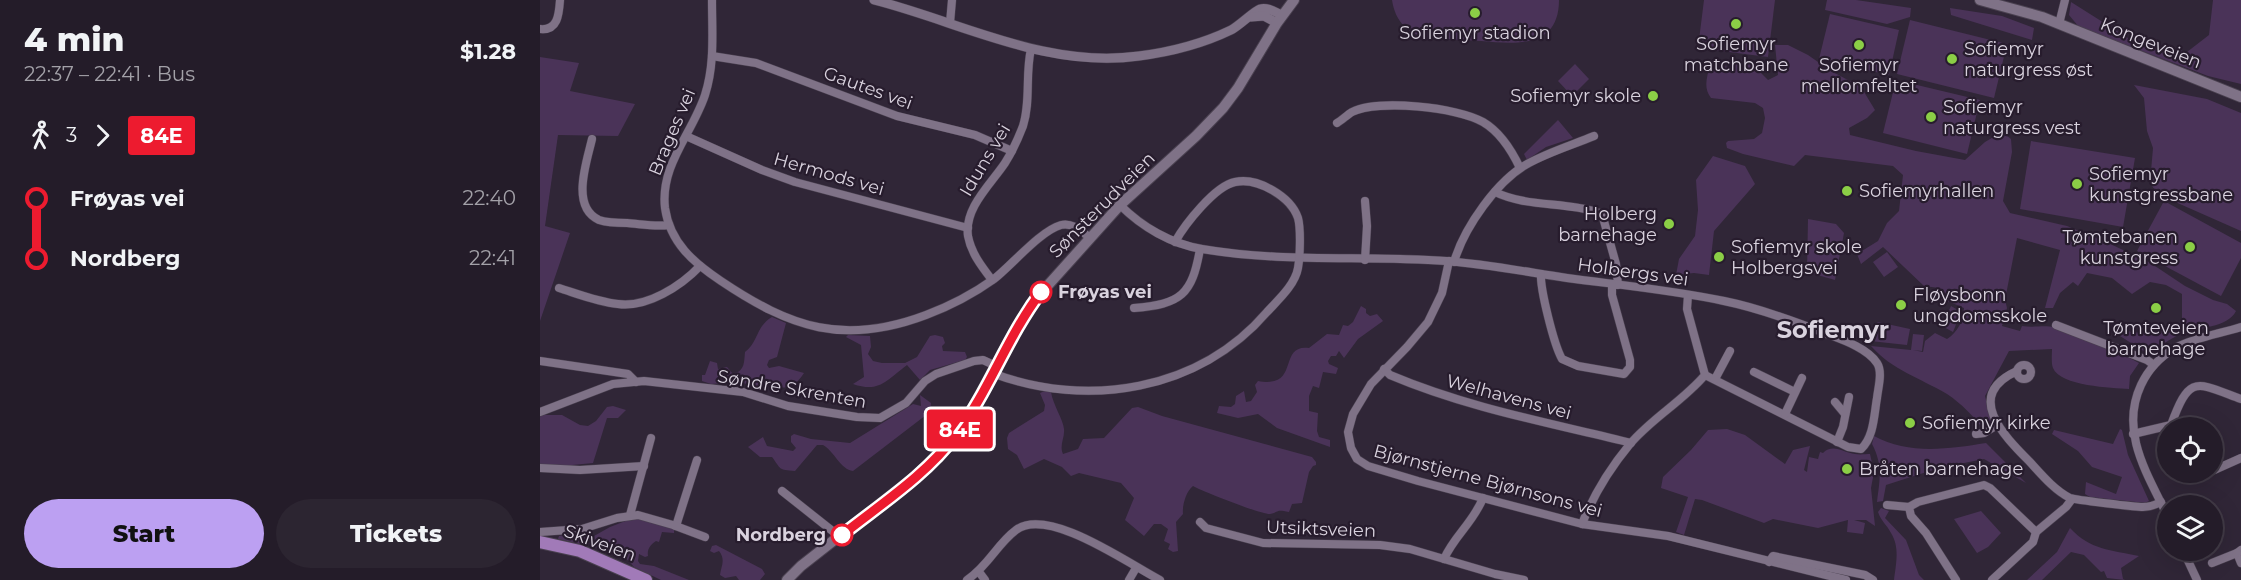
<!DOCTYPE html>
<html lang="en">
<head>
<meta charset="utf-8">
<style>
  :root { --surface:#241c29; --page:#2c2531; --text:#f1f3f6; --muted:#a3a1a8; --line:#413a46; --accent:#bca0f2 }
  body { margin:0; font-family:Montserrat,sans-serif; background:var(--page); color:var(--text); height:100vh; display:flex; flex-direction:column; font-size:22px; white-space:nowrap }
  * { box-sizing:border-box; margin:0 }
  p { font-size:20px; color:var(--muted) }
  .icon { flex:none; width:33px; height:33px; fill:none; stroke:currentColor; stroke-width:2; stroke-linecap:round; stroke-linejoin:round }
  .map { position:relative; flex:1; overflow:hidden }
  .sheet { display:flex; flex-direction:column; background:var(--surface); width:540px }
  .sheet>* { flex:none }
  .badge { padding:0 12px; border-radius:4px; font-size:21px; line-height:39px }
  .controls { position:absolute; left:1617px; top:417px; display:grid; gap:12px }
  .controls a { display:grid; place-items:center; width:66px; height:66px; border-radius:50%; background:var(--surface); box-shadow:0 6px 24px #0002,0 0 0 2px var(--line); font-size:30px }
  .map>.badge { position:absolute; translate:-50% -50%; box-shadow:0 0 0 3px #fff }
  .legs { display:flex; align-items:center; gap:9px; height:66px; padding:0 24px; font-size:20px }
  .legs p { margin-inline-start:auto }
  .head { display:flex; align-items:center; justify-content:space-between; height:102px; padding:0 24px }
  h1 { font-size:33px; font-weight:800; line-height:45px }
  .cta { display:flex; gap:12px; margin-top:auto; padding:12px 24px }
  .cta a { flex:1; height:69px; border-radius:36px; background:var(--accent); color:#111; font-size:24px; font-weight:800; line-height:69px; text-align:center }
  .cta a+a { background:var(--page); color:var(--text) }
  ul { padding:0 24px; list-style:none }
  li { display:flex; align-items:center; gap:21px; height:60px; font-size:22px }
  li i { display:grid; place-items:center; width:9px; height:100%; margin:0 8px; background:currentColor }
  li i::after { content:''; width:15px; height:15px; margin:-8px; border:4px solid; border-radius:50%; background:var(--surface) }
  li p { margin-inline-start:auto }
  li:first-child i { background:linear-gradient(#0000 50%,currentColor 0) }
  li:last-child i { background:linear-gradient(currentColor 50%,#0000 0) }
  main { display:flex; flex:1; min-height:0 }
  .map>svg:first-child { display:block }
  .green { fill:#4a3358 }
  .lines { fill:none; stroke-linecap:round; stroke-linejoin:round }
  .minor-casing { stroke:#4a4150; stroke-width:9 }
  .tertiary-casing { stroke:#4a4150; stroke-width:10 }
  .secondary-casing { stroke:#4a4150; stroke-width:12 }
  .primary-casing { stroke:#4a4150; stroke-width:14 }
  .minor { stroke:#7f7287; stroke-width:8 }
  .tertiary { stroke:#7f7287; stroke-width:9 }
  .secondary { stroke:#7f7287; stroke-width:10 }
  .primary { stroke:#a17ab8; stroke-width:12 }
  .line-1-casing { stroke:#fff; stroke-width:14 }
  .line-1 { stroke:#ed1b2f; stroke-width:9 }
  .poi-dot { fill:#8bce46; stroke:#271c2d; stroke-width:2 }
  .stop-1-dot { fill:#fff; stroke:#ed1b2f; stroke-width:3 }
  .labels { text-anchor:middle; stroke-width:4.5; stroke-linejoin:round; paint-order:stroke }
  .poi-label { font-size:18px; fill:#d9d2de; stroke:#271c2d; text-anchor:start }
  .street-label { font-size:18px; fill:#d9d2de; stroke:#271c2d }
  .stop-label { font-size:18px; font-weight:bold; fill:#d9d2de; stroke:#271c2d; text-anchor:start }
  .district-label { font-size:24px; font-weight:bold; fill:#d9d2de; stroke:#271c2d }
</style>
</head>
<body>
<main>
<section class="sheet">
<div class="head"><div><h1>4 min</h1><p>22:37 – 22:41 · Bus</p></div><b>$1.28</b></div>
<div class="legs"><svg class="icon" aria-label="walk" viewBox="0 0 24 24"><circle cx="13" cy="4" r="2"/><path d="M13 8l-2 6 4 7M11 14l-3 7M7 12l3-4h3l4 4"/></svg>3<svg class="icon" aria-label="forward" viewBox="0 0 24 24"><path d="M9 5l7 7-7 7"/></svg><b class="badge" style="background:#ed1b2f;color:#fff">84E</b></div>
<ul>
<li><i style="color:#ed1b2f"></i><b>Frøyas vei</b><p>22:40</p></li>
<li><i style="color:#ed1b2f"></i><b>Nordberg</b><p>22:41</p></li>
</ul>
<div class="cta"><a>Start</a><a>Tickets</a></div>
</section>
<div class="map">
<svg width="1701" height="580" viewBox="0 0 1701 580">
  <rect width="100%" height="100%" fill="#302637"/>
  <g class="green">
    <path d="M852,0H1019C1019,49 975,44 941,41C924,40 907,39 890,38C868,35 855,21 852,0Z"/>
    <polygon points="1164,0 1235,0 1228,57 1158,48"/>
    <polygon points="1287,0 1316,0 1371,8 1370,17 1347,24 1285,10"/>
    <polygon points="1673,0 1701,0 1701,84 1668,76 1539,27 1529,15 1531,2 1588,38 1647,52 1669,35"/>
    <polygon points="1410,8 1462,16 1494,28 1492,40 1411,15"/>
    <polygon points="1290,14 1359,30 1349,75 1279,59"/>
    <polygon points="1370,20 1467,44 1454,98 1357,74"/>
    <path d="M1235,45H1248L1268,55L1291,71L1321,87L1335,110L1327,118L1309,128L1310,135L1376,151L1425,160L1445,142L1462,132L1471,139L1472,152L1463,201L1470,213L1527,226L1568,243L1609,262L1645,286L1673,300L1687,304L1696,311C1688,328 1657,327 1641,334C1629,339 1620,346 1610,355L1580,336L1585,330C1600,336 1618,330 1635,330L1642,322V294L1626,285L1610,282L1592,294L1572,278L1547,273L1538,286L1533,282L1520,293L1513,308H1505L1520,250L1477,238L1465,300L1467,308L1462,326L1480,331L1482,326C1494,328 1501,325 1515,327C1538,332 1578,351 1599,363L1590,376L1589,389C1572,388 1520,386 1513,368C1511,363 1512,354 1512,349L1469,351L1445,396L1452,424L1444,430C1433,416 1422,404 1407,394C1380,378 1352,370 1331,346L1371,350L1373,334L1384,335L1382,351L1373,350L1383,352L1385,341L1395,333L1407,339C1417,333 1424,320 1424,308L1410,302L1401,300L1398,293L1399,288L1384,286L1343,247L1321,264L1317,254L1338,241L1347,223L1359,211L1363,175L1353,166L1265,155L1254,166L1203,154L1187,148L1186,143L1188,141L1214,139L1222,133L1225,118L1223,108L1215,103L1171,98C1163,88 1167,77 1170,65L1190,67L1191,59L1210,62L1228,80L1238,75Z"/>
    <polygon points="0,57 39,63 30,91 95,104 78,136 18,135 5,226 30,233 0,321"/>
    <polygon points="1035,64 1049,79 1032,96 1018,81"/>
    <polygon points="1356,80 1440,100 1427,154 1343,133"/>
    <polygon points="1594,85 1667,99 1701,113 1701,231 1624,197 1617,193 1610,183 1613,148 1607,131 1604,98"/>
    <polygon points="1018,120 1033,138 1006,147 987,160 984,154"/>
    <polygon points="1491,141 1595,158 1583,227 1480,209"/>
    <polygon points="1173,156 1205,166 1215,184 1174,231 1169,275 1154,273 1136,275 1139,259 1155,236 1158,210 1156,180"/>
    <polygon points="1624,201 1701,243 1701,258 1681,296 1597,251"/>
    <polygon points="1268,219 1296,224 1304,233 1295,280 1267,272"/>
    <polygon points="1347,252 1358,267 1344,277 1333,262"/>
    <path d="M821,306L826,309V313L830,316L837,314L843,321L818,339L804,358L799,351L796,356H791L788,361L789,364L798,368L796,374L783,372L779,388L773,386L769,396V411L778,413L777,431L779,437L790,440V447L737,428L718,414L698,418L677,413L679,406L691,407L695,404L696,396L704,391L706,402L711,401L717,392L715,385L718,381C761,389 737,344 769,348L787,334L799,335L803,325L808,326L813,322Z"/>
    <polygon points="1411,306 1421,312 1413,332 1402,326"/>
    <path d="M232,317L246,323L237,357L229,360L227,365L229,368L239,366L264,373C256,386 244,393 230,382L222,388L199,382L171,384L162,381V375H165L170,361L177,363L178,369L187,367L193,374C205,371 204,362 205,352C218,343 216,326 232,317Z"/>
    <polygon points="1338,322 1370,329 1367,345 1330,341 1332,327"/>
    <path d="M308,335L330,336L331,347L328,354L333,361L342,363H365L377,357L390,336L395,335L403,337L405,343L402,346L403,351L425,352L427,357L425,360L390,370L380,380L367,365C346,381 339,393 313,384L324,377L321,345L306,337Z"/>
    <path d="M507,390L511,392C513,405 523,419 524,429C525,438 519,445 523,454L538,449L543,439L564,438L592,408L598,407L622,416L772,457L776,462V465L773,466L769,472L762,503L752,504L749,512C735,509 740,512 730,514C723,515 661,491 653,486C646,491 642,506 643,514L636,522L638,551L633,552L628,549L630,544L624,541L628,529L621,524H614L604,536L585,520L594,498L581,483L539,473L531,476L522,467L504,459L484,469L477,455L468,449L467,438L469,433L504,411L505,405L500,393Z"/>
    <path d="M380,395L391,403L390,412L313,471C301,470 294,451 283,445H277L255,471C238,470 241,469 232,457H220L208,447L223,437L227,446L253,451L256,448L251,442V436L254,434L271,439L310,443L373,404L381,406Z"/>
    <polygon points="73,406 86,410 78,418 67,418 53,463 22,466 0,464 0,415 22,415 40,425 48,426 56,421 67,407"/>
    <path d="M1187,429L1205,435L1245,464L1253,450L1270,446L1264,470L1267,472L1269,457L1278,459L1280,452L1283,453C1293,443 1304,453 1315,454C1320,455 1326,454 1330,454L1334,472L1331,488L1335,526L1326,520H1314L1325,523L1323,534L1307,532L1308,520L1278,528L1233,519L1224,523L1162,500L1155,499L1144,535L1136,532L1148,497L1121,488L1123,477L1151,450L1168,430Z"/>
    <polygon points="1580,429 1582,430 1588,455 1609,501 1605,503 1550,497 1545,494 1546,482 1576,494 1582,477 1552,467 1538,451 1512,434 1514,430 1573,444"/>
    <path d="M1334,436C1368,455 1409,449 1446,443L1486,483L1444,459L1399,468L1346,485L1343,501L1337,502C1340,479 1343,465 1332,444Z"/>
    <path d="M1341,508L1349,511L1345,518L1366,540L1379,575L1384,580H1354C1356,564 1360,547 1351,533C1347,525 1341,521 1338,512Z"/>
    <polygon points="1441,511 1461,533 1448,547 1437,553 1414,519"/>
    <path d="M99,518L131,527L134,530V533L122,532L119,542L116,541C110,545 107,549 108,556L105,557L99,554L98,561L100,564L114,566L149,580H121L94,567L82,554H69L65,545L54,548L49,544L45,545L18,539L19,536L46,531L49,536H54L70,527L88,520Z"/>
    <path d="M1530,528C1550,550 1571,550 1599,556L1581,568L1583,579L1585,580L1567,578L1564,571L1561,572L1544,555L1531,552L1502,580H1487L1517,552Z"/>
    <path d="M176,545L222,569L225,574L220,580H199L196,576L185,578L180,575C181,566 186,560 179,551L174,553L170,551L172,546Z"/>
  </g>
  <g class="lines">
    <g class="minor-casing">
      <g id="minor">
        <path d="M172,0C172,32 175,64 165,95C152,134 120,165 125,208C130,243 154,263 181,281C251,328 304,346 386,315C410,306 433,294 454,279C472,265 500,231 521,225C532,222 541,231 549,237"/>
        <polyline points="410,23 412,0"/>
        <polyline points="1519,24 1525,0"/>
        <path d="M0,29C18,31 19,14 20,0"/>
        <polyline points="172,56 216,63 357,116 435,135 472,151"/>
        <path d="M797,123C802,120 807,115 812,112C838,99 917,107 943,122C960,132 972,151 980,168"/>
        <polyline points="146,136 222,170 255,182 428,228"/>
        <path d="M52,139C47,161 30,207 59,220C68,223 78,223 87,223C101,224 115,227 129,225"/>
        <path d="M955,192C988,208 1028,201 1062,214L1076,264L1078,285"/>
        <path d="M580,205C602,227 631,244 662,249C743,263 825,255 906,261C946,264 987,272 1027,278C1079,285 1132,290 1184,301C1219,308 1254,321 1287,334C1303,340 1327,348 1337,363C1343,372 1338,388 1337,398C1334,415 1334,437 1321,449L1308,447L1165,375"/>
        <polyline points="825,260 827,226 825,201"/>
        <polyline points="909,261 902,293 888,322 867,347 831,384 813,414 808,432 811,448 817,459 828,466 878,481 1042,524 1128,536 1306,580"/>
        <path d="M914,262C924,228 957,180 989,163C1009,152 1032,145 1054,136"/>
        <path d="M1001,274C1000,289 1014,345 1022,359L1038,366L1084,374L1090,367V360L1072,295V284"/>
        <path d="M452,280C442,267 431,253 428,236C424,208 451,184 465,163C472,152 478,139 483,126C491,101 485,75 491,49"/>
        <path d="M19,288C38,294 58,302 78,304C107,308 141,286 160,266"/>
        <path d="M594,308C641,304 652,295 660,249"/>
        <polyline points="1516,325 1607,360 1614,365"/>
        <polyline points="0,361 88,374 96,382"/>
        <circle cx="1484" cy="372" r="7"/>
        <path d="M844,369L850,375C928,408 1010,423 1091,443"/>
        <path d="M1477,371C1424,395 1463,435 1489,461C1501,474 1514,490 1530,498C1536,500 1595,507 1603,507C1610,507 1615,505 1621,502"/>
        <polyline points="1214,372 1255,392"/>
        <path d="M452,373C547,409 659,391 727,312C738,300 755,285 758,268C760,257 761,229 758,218C751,197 718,177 695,182C675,186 645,224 635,242"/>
        <polyline points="1175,379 1190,351"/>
        <polyline points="1295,402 1305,414"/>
        <polyline points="0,412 73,384 104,381 203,392 248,406 317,417 340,418 366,403 385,381 396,374 434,361 443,360 456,366"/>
        <polyline points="1245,414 1262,378"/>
        <path d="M1631,425C1650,374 1655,382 1701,399"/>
        <polyline points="1436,434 1444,433 1457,425"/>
        <polyline points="1593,434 1631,425"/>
        <polyline points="1297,442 1303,427 1309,397"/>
        <polyline points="0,468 40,470 104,466"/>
        <polyline points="1672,471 1701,458"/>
        <polyline points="1655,472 1657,476 1667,472"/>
        <polyline points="242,491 300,537"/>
        <polyline points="1347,505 1369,507"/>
        <polyline points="90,515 111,438"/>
        <path d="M1628,517C1608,475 1579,432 1601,385C1608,370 1620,357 1635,348C1656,337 1679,334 1701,327"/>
        <polyline points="660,522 666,528 723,543 840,545 870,549 955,574 984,580"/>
        <path d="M1042,524C1053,496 1071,467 1090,444C1112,418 1143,401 1165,375L1147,309L1148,295"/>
        <polyline points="136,526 157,460"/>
        <polyline points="0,532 42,529 77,518 98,515 133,525 165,537"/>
        <polyline points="1643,550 1657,580"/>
        <polyline points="1701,550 1697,553 1701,563"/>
        <path d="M904,559C914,536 933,523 943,498"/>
        <polyline points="1229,562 1233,556 1325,575 1333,580"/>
        <polyline points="1672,563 1697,553"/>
        <polyline points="439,572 445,580"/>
        <path d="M427,580C449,565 457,544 476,530C508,506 589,564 620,580"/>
        <polyline points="589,580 596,568"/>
        <polyline points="1416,580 1386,533 1371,516 1369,507 1378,502 1444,485 1450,488 1496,532"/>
        <polyline points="1452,580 1493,542 1496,532 1526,507 1532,499"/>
      </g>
    </g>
    <g class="tertiary-casing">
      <g id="tertiary">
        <path d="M334,0C421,22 506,69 599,56C630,52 662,44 691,30C699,26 714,11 720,9C728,7 735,12 742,15"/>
        <polyline points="711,17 724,16 737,23"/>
      </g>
    </g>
    <g class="secondary-casing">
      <g id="secondary">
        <polyline points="1440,0 1502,17 1701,97"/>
        <polyline points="247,580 261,566 376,476 408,445 427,419 475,330 501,293 580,205 656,136 683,108 698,88 737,23 754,0"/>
      </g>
    </g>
    <g class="primary-casing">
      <polyline id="primary" points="0,542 40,551 106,580"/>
    </g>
    <use href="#minor" class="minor"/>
    <use href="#tertiary" class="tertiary"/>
    <use href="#secondary" class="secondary"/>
    <use href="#primary" class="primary"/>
  </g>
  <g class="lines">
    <g class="line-1-casing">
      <path id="line-1" d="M302,535C341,504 386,475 416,435C449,391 467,337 501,292"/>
    </g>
    <use href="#line-1" class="line-1"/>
  </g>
  <g class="poi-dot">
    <circle cx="935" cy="13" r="6"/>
    <circle cx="1196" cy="24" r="6"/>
    <circle cx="1319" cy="45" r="6"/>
    <circle cx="1412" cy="59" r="6"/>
    <circle cx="1113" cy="96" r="6"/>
    <circle cx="1391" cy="117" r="6"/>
    <circle cx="1537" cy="184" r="6"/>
    <circle cx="1307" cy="191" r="6"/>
    <circle cx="1129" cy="224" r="6"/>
    <circle cx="1650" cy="247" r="6"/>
    <circle cx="1179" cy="257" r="6"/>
    <circle cx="1361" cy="305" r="6"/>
    <circle cx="1616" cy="308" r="6"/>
    <circle cx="1370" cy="423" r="6"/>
    <circle cx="1307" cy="469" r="6"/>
  </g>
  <g class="stop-1-dot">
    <circle cx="501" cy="292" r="10"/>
    <circle cx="302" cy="535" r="10"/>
  </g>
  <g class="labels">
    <g class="poi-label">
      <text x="935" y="39" text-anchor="middle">Sofiemyr stadion</text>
      <text x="1196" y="50" text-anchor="middle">Sofiemyr<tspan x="1196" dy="21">matchbane</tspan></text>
      <text x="1424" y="55">Sofiemyr<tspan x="1424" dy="21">naturgress øst</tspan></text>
      <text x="1319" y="71" text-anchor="middle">Sofiemyr<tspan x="1319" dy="21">mellomfeltet</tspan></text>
      <text x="1101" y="102" text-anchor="end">Sofiemyr skole</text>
      <text x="1403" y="113">Sofiemyr<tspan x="1403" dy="21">naturgress vest</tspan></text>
      <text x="1549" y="180">Sofiemyr<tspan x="1549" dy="21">kunstgressbane</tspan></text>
      <text x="1319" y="197">Sofiemyrhallen</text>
      <text x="1117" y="220" text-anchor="end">Holberg<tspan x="1117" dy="21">barnehage</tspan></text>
      <text x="1638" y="243" text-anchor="end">Tømtebanen<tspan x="1638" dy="21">kunstgress</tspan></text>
      <text x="1191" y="253">Sofiemyr skole<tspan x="1191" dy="21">Holbergsvei</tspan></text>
      <text x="1373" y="301">Fløysbonn<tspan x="1373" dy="21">ungdomsskole</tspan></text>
      <text x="1616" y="334" text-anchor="middle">Tømteveien<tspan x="1616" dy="21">barnehage</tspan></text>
      <text x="1382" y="429">Sofiemyr kirke</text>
      <text x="1319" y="475">Bråten barnehage</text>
    </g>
    <g class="street-label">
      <text transform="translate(1611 43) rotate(22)" y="6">Kongeveien</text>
      <text transform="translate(328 88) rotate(20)" y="6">Gautes vei</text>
      <text transform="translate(132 132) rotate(-67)" y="6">Brages vei</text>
      <text transform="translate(445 160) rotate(-59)" y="6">Iduns vei</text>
      <text transform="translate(289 174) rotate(16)" y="6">Hermods vei</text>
      <text transform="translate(562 205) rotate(-45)" y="6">Sønsterudveien</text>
      <text transform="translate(1093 272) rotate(8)" y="6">Holbergs vei</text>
      <text transform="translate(252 389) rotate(10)" y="6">Søndre Skrenten</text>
      <text transform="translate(969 397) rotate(15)" y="6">Welhavens vei</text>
      <text transform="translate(948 481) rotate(15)" y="6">Bjørnstjerne Bjørnsons vei</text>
      <text transform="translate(781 529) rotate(2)" y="6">Utsiktsveien</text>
      <text transform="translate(60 543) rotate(20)" y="6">Skiveien</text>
    </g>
    <g class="stop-label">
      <text x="518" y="298">Frøyas vei</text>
      <text x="286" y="541" text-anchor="end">Nordberg</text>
    </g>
    <g class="district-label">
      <text x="1293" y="338">Sofiemyr</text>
    </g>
  </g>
</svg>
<div class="controls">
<a><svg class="icon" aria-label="locate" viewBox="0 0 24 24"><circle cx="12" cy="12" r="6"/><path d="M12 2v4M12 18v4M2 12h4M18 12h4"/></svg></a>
<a><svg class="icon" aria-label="layers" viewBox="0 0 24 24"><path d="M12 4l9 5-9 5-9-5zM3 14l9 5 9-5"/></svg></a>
</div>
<b class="badge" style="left:420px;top:429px;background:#ed1b2f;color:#fff">84E</b>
</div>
</main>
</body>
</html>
